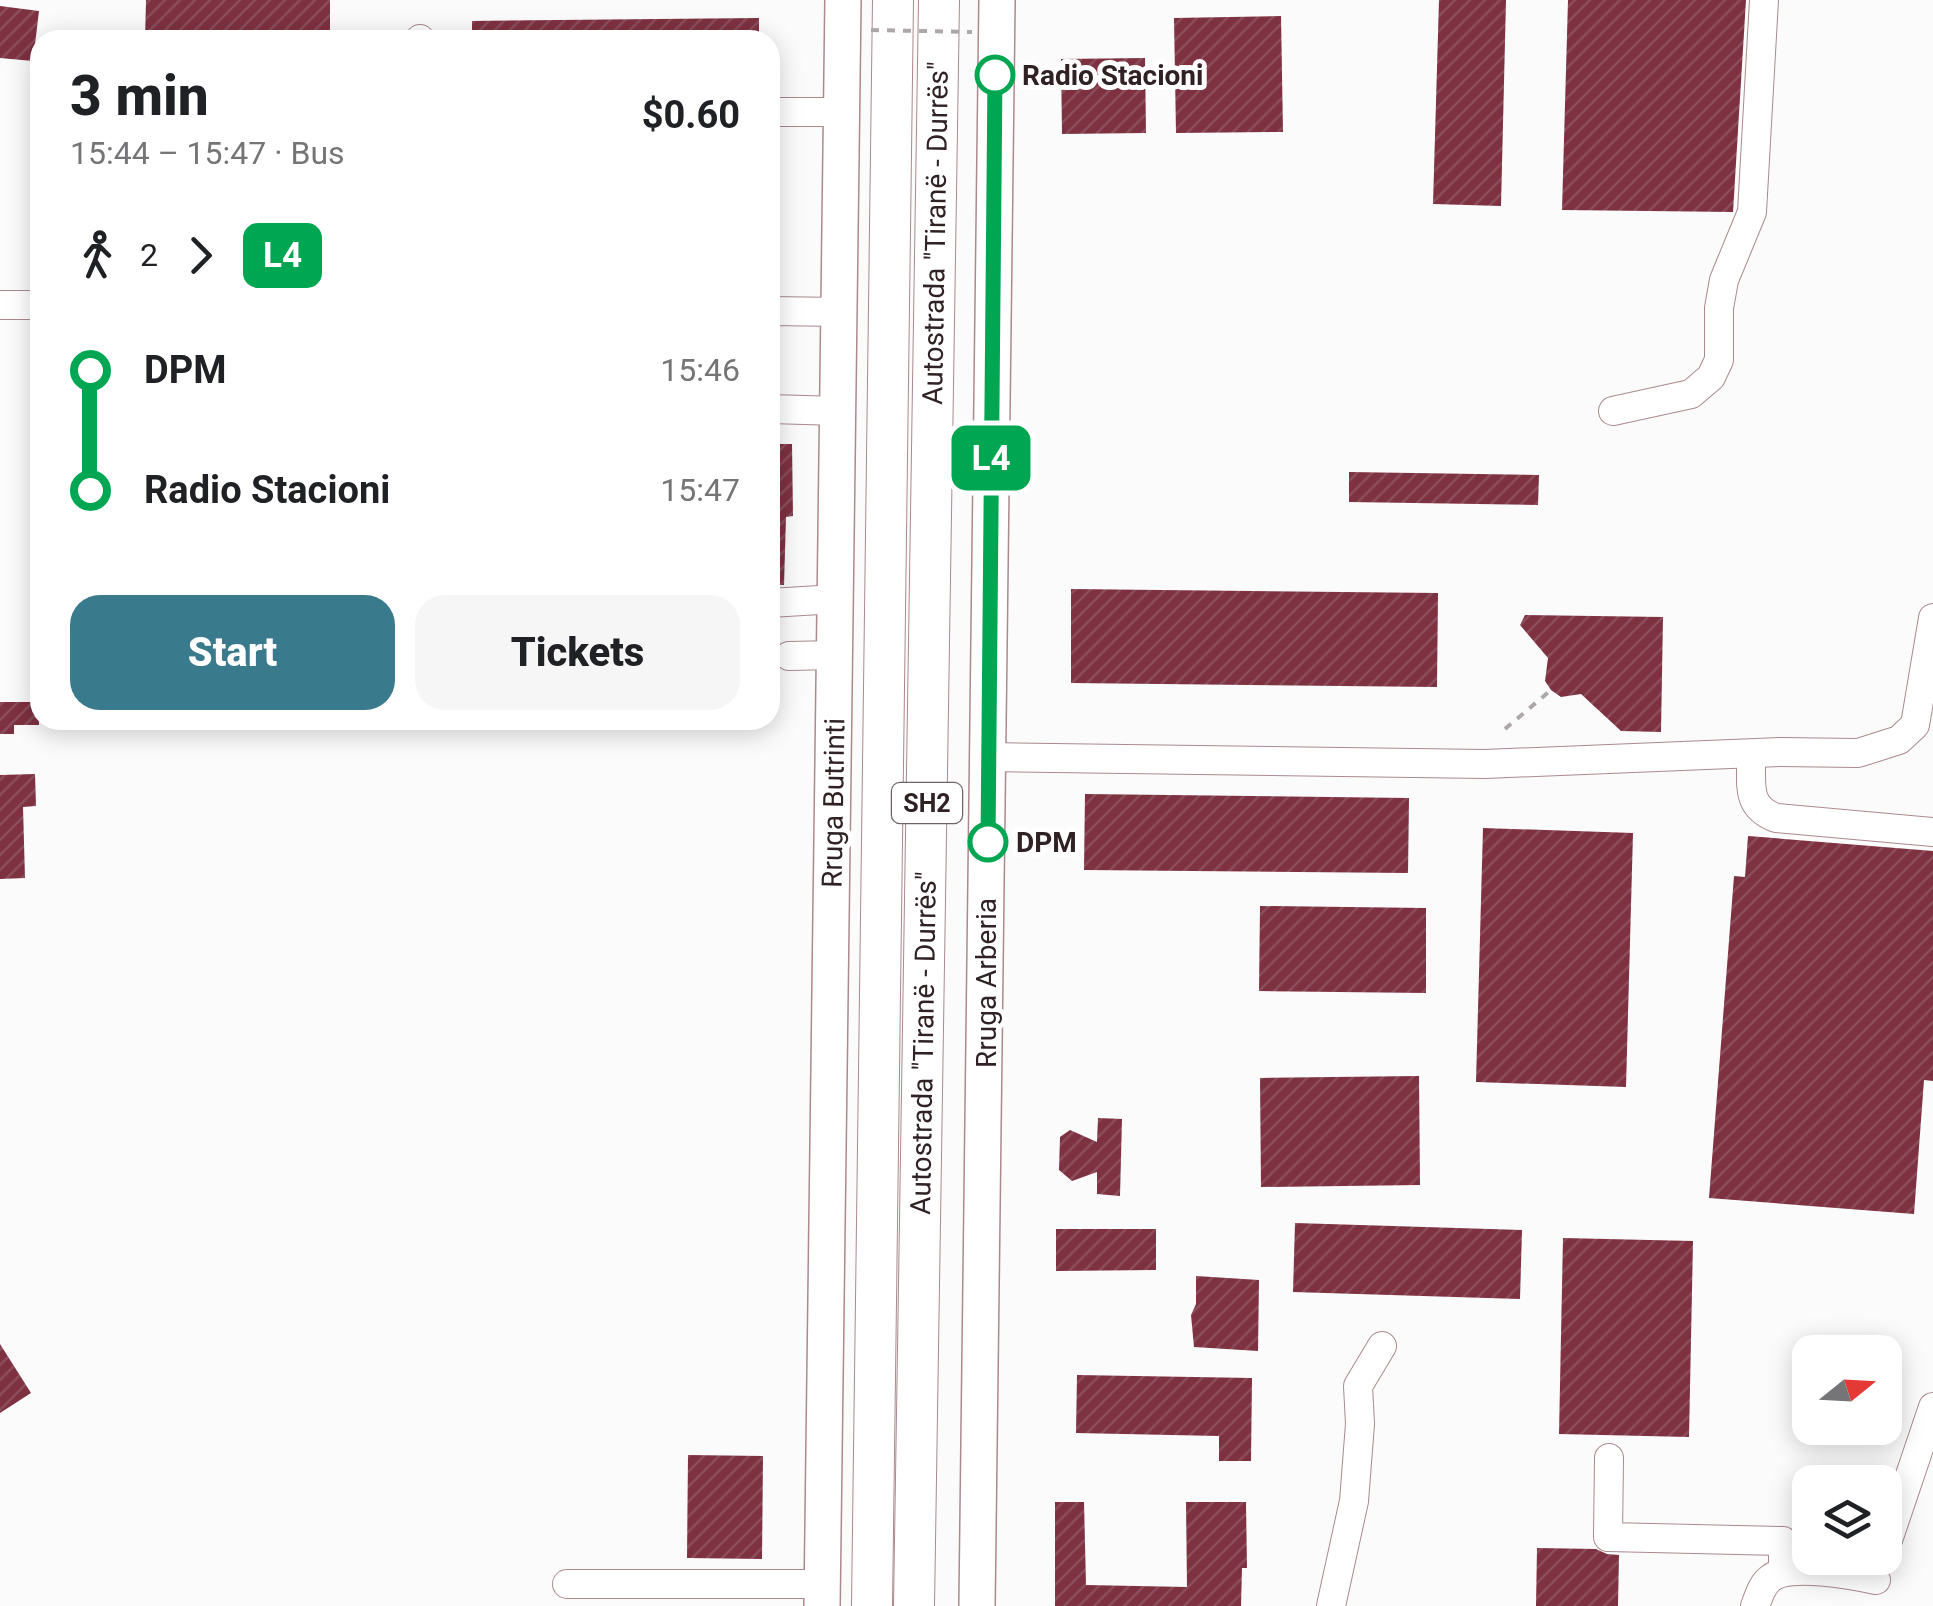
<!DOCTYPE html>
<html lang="en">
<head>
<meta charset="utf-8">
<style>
  :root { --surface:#fff; --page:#f6f6f6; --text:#202124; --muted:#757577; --accent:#397a8d }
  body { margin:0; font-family:Roboto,sans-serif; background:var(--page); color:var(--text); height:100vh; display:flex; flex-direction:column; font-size:38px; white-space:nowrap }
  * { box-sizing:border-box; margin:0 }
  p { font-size:32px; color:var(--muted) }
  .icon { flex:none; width:55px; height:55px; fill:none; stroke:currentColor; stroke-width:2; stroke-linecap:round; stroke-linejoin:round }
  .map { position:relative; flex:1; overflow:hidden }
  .details { position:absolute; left:30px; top:30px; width:750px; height:700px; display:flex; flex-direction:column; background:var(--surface); border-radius:30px; box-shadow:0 5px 25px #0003 }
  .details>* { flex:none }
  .badge { padding:0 20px; border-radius:15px; font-size:35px; line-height:65px }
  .needle { width:65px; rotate:72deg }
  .buttons { position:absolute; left:1792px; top:1335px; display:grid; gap:20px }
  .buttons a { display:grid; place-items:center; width:110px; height:110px; border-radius:20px; background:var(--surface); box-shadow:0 5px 25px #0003; font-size:50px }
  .map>.badge { position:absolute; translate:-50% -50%; box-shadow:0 0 0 5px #fff }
  .legs { display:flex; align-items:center; gap:15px; height:110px; padding:0 40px; font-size:32px }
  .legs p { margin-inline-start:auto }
  .overview { display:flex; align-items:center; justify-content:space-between; height:170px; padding:0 40px }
  h1 { font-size:55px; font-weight:800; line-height:75px }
  .button { display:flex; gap:20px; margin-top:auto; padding:20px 40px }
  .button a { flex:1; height:115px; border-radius:30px; background:var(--accent); color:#fff; font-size:40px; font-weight:800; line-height:115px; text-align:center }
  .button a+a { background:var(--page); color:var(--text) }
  ul { padding:0 40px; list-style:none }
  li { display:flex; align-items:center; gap:35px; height:120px; font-size:38px }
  li i { display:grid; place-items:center; width:15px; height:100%; margin:0 12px; background:currentColor }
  li i::after { content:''; width:25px; height:25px; margin:-12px; border:8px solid; border-radius:50%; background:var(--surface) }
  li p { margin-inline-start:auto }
  li:first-child i { background:linear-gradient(#0000 50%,currentColor 0) }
  li:last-child i { background:linear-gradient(currentColor 50%,#0000 0) }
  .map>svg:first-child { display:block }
  .building { fill:url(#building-hatch) }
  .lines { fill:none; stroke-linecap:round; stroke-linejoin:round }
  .minor-casing { stroke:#ab898d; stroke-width:30 }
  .major-casing { stroke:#ab898d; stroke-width:38 }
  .highway-casing { stroke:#ab898d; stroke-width:42 }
  .path { stroke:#aca7a8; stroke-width:4; stroke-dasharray:8 8; stroke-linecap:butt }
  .minor { stroke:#fff; stroke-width:28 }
  .major { stroke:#fff; stroke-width:35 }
  .highway { stroke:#fff; stroke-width:40 }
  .path-bridge { stroke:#aca7a8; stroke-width:4; stroke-dasharray:8 8; stroke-linecap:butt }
  .line-1-casing { stroke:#fff; stroke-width:22 }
  .line-1 { stroke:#00a651; stroke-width:15 }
  .stop-1-dot { fill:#fff; stroke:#00a651; stroke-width:5 }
  .labels { text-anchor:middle; stroke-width:10; stroke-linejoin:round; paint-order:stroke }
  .shield { fill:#fff; stroke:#6e6466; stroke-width:2.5 }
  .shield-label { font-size:25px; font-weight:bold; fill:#302224 }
  .stop-label { font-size:28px; font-weight:bold; fill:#302224; stroke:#fff; text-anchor:start }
  .street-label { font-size:28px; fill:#302224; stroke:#fff }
</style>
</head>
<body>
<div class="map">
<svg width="1933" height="1606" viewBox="0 0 1933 1606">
  <defs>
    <pattern id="building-hatch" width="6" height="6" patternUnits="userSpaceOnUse" patternTransform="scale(2.5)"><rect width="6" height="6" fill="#7e3141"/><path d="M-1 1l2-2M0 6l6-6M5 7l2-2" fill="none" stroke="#8b4d5a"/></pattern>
  </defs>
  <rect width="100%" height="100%" fill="#fbfbfb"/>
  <g class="building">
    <polygon points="146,0 330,0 330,40 145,40"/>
    <polygon points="1439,0 1506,0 1501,206 1433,204"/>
    <polygon points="1568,0 1746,0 1733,212 1562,210"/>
    <polygon points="0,6 39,11 33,61 0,58"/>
    <polygon points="1281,16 1283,132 1176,133 1174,18"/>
    <polygon points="759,18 759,40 472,40 472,21"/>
    <polygon points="1145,58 1146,133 1062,134 1061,59"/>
    <polygon points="770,444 792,444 793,516 786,517 784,585 770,585"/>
    <polygon points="1349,472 1539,475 1538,505 1349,502"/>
    <polygon points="1071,589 1438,593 1437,687 1071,683"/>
    <polygon points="1525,615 1663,617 1661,732 1621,731 1581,694 1561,697 1551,690 1545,681 1548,658 1520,625"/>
    <polygon points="0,702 39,702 39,725 14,725 14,734 0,734"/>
    <polygon points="35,774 36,806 23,807 25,878 0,879 0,775"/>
    <polygon points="1085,794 1409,798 1408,873 1084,870"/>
    <polygon points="1483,828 1633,833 1626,1087 1476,1082"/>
    <polygon points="1748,836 1933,851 1933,1081 1924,1080 1914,1214 1709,1198 1734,876 1745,877"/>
    <polygon points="1260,906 1426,908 1426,993 1259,991"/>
    <polygon points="1419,1076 1420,1185 1261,1187 1260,1078"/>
    <polygon points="1098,1118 1122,1119 1120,1196 1097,1194 1097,1172 1072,1181 1059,1170 1060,1137 1070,1130 1097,1142"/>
    <polygon points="1295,1223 1522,1230 1520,1299 1293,1292"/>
    <polygon points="1056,1229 1156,1229 1156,1270 1056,1271"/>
    <polygon points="1563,1238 1693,1241 1689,1437 1559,1434"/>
    <polygon points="1196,1276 1259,1280 1258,1351 1194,1347 1191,1315 1196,1304"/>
    <polygon points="0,1344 31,1393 0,1413"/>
    <polygon points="1077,1375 1252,1378 1251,1461 1219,1461 1219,1436 1076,1433"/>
    <polygon points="688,1455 763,1456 762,1559 687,1558"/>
    <polygon points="1055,1502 1084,1502 1086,1585 1187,1587 1186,1502 1246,1502 1247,1568 1242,1568 1241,1606 1055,1606"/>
    <polygon points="1537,1548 1596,1549 1607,1554 1619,1555 1618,1606 1536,1606"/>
  </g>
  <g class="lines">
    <g class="minor-casing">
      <g id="minor">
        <polyline points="420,40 420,39"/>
        <polyline points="770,112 842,112"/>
        <polyline points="0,305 40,305"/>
        <polyline points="770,311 840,312"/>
        <polyline points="770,409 839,411"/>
        <polyline points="1613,411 1691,394 1711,377 1719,360 1719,308 1724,280 1752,212 1764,0"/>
        <polyline points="770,603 836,599"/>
        <polyline points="789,656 835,655"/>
        <path d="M1751,755C1752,785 1745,806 1776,818L1933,832"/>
        <polyline points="988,757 1485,764 1780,752 1858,753 1899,740 1915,725 1933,618"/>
        <polyline points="1609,1458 1608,1537 1783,1541 1783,1572"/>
        <polyline points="1885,1549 1933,1407"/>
        <polyline points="567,1584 822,1584"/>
        <polyline points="1331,1606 1354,1501 1360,1424 1358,1386 1382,1346"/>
        <path d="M1755,1606C1759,1596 1762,1584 1771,1578C1789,1563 1853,1575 1876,1580"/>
      </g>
    </g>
    <g class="major-casing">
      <g id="major">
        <polyline points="822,1606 843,0"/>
        <polyline points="977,1606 997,0"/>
      </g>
    </g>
    <g class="highway-casing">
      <g id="highway">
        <polyline points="872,1606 893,0"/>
        <polyline points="914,1606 939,0"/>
      </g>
    </g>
    <polyline class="path" points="1505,729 1551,690"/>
    <use href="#minor" class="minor"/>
    <use href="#major" class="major"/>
    <use href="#highway" class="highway"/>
    <polyline class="path-bridge" points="871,30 972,32"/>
  </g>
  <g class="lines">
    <g class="line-1-casing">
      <polyline id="line-1" points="988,842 995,75"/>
    </g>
    <use href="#line-1" class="line-1"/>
  </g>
  <g class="stop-1-dot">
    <circle cx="995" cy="75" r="18"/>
    <circle cx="988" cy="842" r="18"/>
  </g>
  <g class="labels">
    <rect class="shield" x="892" y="783" width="70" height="40" rx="8"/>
    <g class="shield-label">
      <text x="927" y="812">SH2</text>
    </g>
    <g class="stop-label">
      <text x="1022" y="85">Radio Stacioni</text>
      <text x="1016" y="852">DPM</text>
    </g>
    <g class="street-label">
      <text transform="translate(935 233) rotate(-89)" y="10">Autostrada "Tiranë - Durrës"</text>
      <text transform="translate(833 803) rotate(-89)" y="10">Rruga Butrinti</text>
      <text transform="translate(986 983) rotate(-90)" y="10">Rruga Arberia</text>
      <text transform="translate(923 1043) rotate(-89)" y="10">Autostrada "Tiranë - Durrës"</text>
    </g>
  </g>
</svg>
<div class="buttons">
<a><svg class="needle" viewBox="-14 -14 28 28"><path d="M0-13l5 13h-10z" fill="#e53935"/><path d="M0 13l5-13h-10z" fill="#757577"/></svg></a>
<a><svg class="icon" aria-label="layers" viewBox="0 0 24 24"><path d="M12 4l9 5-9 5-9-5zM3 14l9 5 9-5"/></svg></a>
</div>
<b class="badge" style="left:991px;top:458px;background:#00a651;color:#fff">L4</b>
<section class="details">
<div class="overview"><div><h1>3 min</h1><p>15:44 – 15:47 · Bus</p></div><b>$0.60</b></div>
<div class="legs"><svg class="icon" aria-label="walk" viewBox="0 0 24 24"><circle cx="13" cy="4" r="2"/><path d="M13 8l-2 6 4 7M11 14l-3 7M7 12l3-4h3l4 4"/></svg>2<svg class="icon" aria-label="forward" viewBox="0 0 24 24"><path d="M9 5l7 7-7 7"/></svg><b class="badge" style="background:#00a651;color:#fff">L4</b></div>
<ul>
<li><i style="color:#00a651"></i><b>DPM</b><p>15:46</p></li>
<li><i style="color:#00a651"></i><b>Radio Stacioni</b><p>15:47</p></li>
</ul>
<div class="button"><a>Start</a><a>Tickets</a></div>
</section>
</div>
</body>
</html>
